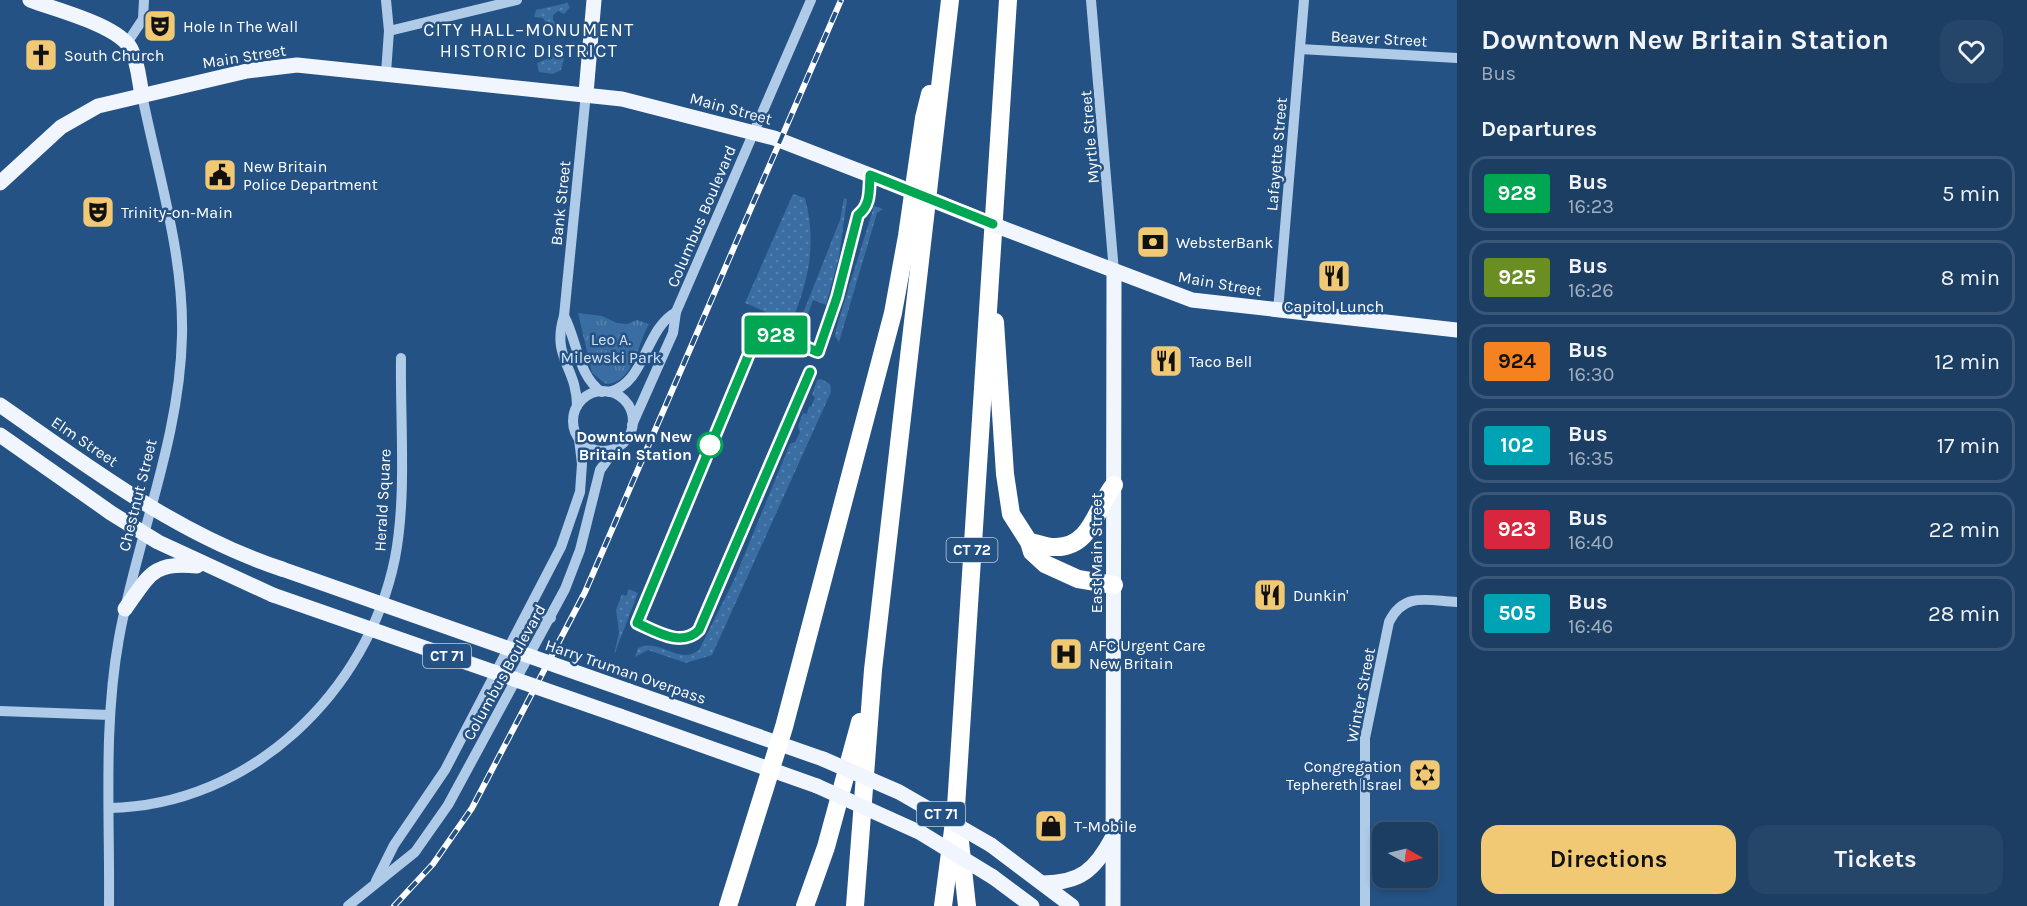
<!DOCTYPE html>
<html lang="en">
<head>
<meta charset="utf-8">
<style>
  :root { --surface:#1c3e63; --page:#254569; --text:#f1f3f6; --muted:#a0aebe; --line:#3a5778; --accent:#f1c873 }
  body { margin:0; font-family:Karla,sans-serif; background:var(--page); color:var(--text); height:100vh; display:flex; flex-direction:column; font-size:22px; white-space:nowrap }
  * { box-sizing:border-box; margin:0 }
  p { font-size:20px; color:var(--muted) }
  .icon { flex:none; width:33px; height:33px; fill:none; stroke:currentColor; stroke-width:2; stroke-linecap:round; stroke-linejoin:round }
  .map { position:relative; flex:1; overflow:hidden }
  .drawer { display:flex; flex-direction:column; background:var(--surface); width:570px }
  .drawer>* { flex:none }
  .badge { padding:0 12px; border-radius:4px; font-size:21px; line-height:39px }
  .needle { width:39px; rotate:98deg }
  .tools { position:absolute; left:1372px; top:822px; display:grid; gap:12px }
  .tools a { display:grid; place-items:center; width:66px; height:66px; border-radius:12px; background:var(--surface); box-shadow:0 3px 9px #0003,0 0 0 2px var(--line); font-size:30px }
  .map>.badge { position:absolute; translate:-50% -50%; box-shadow:0 0 0 3px #fff }
  h2 { padding:0 24px; font-size:22px; line-height:54px }
  .round { display:grid; place-items:center; flex:none; width:63px; height:63px; border-radius:18px; background:var(--page) }
  .summary { display:flex; align-items:center; justify-content:space-between; height:102px; padding:0 24px }
  h1 { font-size:28px; font-weight:700; line-height:45px }
  .action { display:flex; gap:12px; margin-top:auto; padding:12px 24px }
  .action a { flex:1; height:69px; border-radius:18px; background:var(--accent); color:#111; font-size:24px; font-weight:700; line-height:69px; text-align:center }
  .action a+a { background:var(--page); color:var(--text) }
  ul { padding:0; list-style:none }
  li { display:flex; align-items:center; gap:18px; height:75px; margin:0 12px 9px; padding:0 12px; border:3px solid var(--line); border-radius:18px }
  li div { flex:1 }
  li b { display:block; font-size:22px }
  li em { font-style:normal }
  li .badge { min-width:66px; font-weight:700; text-align:center }
  main { display:flex; flex:1; min-height:0 }
  .map>svg:first-child { display:block }
  .grass { fill:url(#grass-dots) }
  .park { fill:url(#park-tufts) }
  .lines { fill:none; stroke-linecap:round; stroke-linejoin:round }
  .minor { stroke:#afcbe8; stroke-width:10 }
  .major { stroke:#f1f6fe; stroke-width:15 }
  .highway { stroke:#fff; stroke-width:18 }
  .rail-casing { stroke:#fff; stroke-width:6 }
  .rail { stroke:#255284; stroke-width:4; stroke-dasharray:11; stroke-linecap:butt }
  .major-bridge { stroke:#f1f6fe; stroke-width:15 }
  .line-casing { stroke:#fff; stroke-width:14 }
  .line { stroke:#00a651; stroke-width:9 }
  .stop-dot { fill:#fff; stroke:#00a651; stroke-width:3 }
  .labels { text-anchor:middle; stroke-width:5; stroke-linejoin:round; paint-order:stroke }
  .shield { fill:#255284; stroke:#becbda; stroke-width:1.5 }
  .shield-label { font-size:15px; font-weight:bold; fill:#fff }
  .poi-label { font-size:16px; fill:#fff; stroke:#255284; text-anchor:start }
  .street-label { font-size:16px; fill:#fff; stroke:#255284 }
  .park-label { font-size:16px; fill:#d3e4f6; stroke:#255284 }
  .stop-label { font-size:16px; font-weight:bold; fill:#fff; stroke:#255284; text-anchor:end }
  .neighbourhood-label { font-size:18px; letter-spacing:1.5px; fill:#fff; stroke:#255284 }
</style>
</head>
<body>
<main>
<div class="map">
<svg width="1457" height="906" viewBox="0 0 1457 906">
  <defs>
    <pattern id="grass-dots" width="8" height="8" patternUnits="userSpaceOnUse" patternTransform="scale(1.5)"><rect width="8" height="8" fill="#3a6da1"/><path d="M2 2h.1M6 6h.1" fill="none" stroke="#5883af" stroke-width="1.8" stroke-linecap="round"/></pattern>
    <pattern id="park-tufts" width="24" height="20" patternUnits="userSpaceOnUse" patternTransform="scale(1.5)"><rect width="24" height="20" fill="#3a6da1"/><path d="M3 7l-1-3M5 7V3M7 7l1-3M15 17l-1-3M17 17v-4M19 17l1-3" fill="none" stroke="#5883af"/></pattern>
  </defs>
  <rect width="100%" height="100%" fill="#255284"/>
  <g class="grass">
    <polygon points="567,3 570,7 564,14 558,11 553,15 553,20 557,24 555,31 551,31 543,18 534,17 536,10"/>
    <polygon points="552,46 557,46 564,59 561,70 553,74 539,72 537,63 547,59"/>
    <path d="M793,194L805,198C817,244 809,280 791,323L745,303Z"/>
    <polygon points="844,198 847,199 839,257 826,305 813,300 803,328 798,326 840,220"/>
    <polygon points="874,206 883,209 877,213 839,342 835,336 836,329"/>
    <path d="M821,379L830,384L831,392L712,655L686,663L648,650L635,657L638,648C660,637 678,666 699,650L734,580L790,444L795,442L800,432L798,426L803,413L807,414L809,406L811,407L815,397L812,395L817,380Z"/>
    <polygon points="629,589 638,593 614,655 619,632 616,610 622,594 626,596"/>
  </g>
  <path class="park" d="M578,313L602,316L617,323L627,324L637,320L649,324C637,345 634,383 606,384L592,373Z"/>
  <g class="lines">
    <g class="minor">
      <polyline points="1091,0 1114,272"/>
      <polyline points="389,31 517,0"/>
      <polyline points="127,43 143,19 144,0"/>
      <polyline points="1300,49 1457,58"/>
      <polyline points="386,73 389,31 386,0"/>
      <polyline points="1278,311 1304,0"/>
      <path d="M564,316C577,339 578,377 602,392"/>
      <circle cx="603" cy="421" r="30"/>
      <path d="M609,392C646,383 644,330 676,312"/>
      <path d="M577,406C577,367 551,358 564,316L586,93"/>
      <polyline points="632,425 673,333 676,312 811,0"/>
      <polyline points="526,615 538,619 551,618"/>
      <polyline points="0,711 110,715"/>
      <path d="M109,808C250,806 368,692 395,558C407,496 400,421 401,358"/>
      <polyline points="376,881 394,845 445,770 561,547 580,492 582,464 579,439"/>
      <path d="M109,906C110,817 103,726 119,638C137,538 180,439 182,336C184,255 158,174 142,95"/>
      <polyline points="348,906 415,852 448,805 565,589 580,550 600,470 615,449"/>
      <path d="M1365,906V738L1389,622C1404,591 1429,601 1457,602"/>
    </g>
    <g class="major">
      <path d="M30,0C56,10 118,25 131,49C138,62 139,80 142,95"/>
      <polyline points="586,93 594,0"/>
      <polyline points="0,183 61,127 98,106 247,71 297,65 622,99 774,138 885,181"/>
      <polyline points="1002,228 1192,300 1457,330"/>
      <path d="M0,405C89,467 178,535 282,569"/>
      <polyline points="0,435 111,513 158,542 273,595"/>
      <path d="M125,609C149,576 152,561 197,566"/>
      <polyline points="629,691 823,759"/>
      <polyline points="620,716 817,786"/>
      <polyline points="991,845 1072,906"/>
      <polyline points="993,877 1032,906"/>
      <path d="M1043,883C1080,883 1095,870 1112,838"/>
      <polyline points="1113,906 1114,272"/>
    </g>
    <g class="highway">
      <polyline points="995,322 1005,474 1011,514 1029,542 1032,552 1045,564 1078,579 1114,585"/>
      <path d="M1029,542C1038,543 1047,548 1056,547C1092,547 1096,507 1114,485"/>
      <polyline points="960,842 967,906"/>
      <polyline points="728,906 784,727 893,313 907,236 924,118 930,94"/>
      <polyline points="805,906 826,847 860,722"/>
      <polyline points="855,906 873,670 950,0"/>
      <polyline points="943,906 956,807 1008,0"/>
    </g>
    <g class="rail-casing">
      <polyline id="rail" points="394,906 433,864 472,808 585,592 841,0"/>
    </g>
    <use href="#rail" class="rail"/>
    <g class="major-bridge">
      <polyline points="885,181 1002,228"/>
      <polyline points="282,569 629,691"/>
      <polyline points="273,595 620,716"/>
      <polyline points="823,759 899,792 991,845"/>
      <polyline points="817,786 921,833 993,877"/>
    </g>
  </g>
  <g class="lines">
    <g class="line-casing">
      <path id="line" d="M810,372L699,630C682,648 655,631 637,623L753,344C770,324 799,345 818,352L837,297L858,215C871,205 869,191 870,175L993,224"/>
    </g>
    <use href="#line" class="line"/>
  </g>
  <defs>
    <g id="theatre-square" transform="scale(1.725)"><rect x="-9" y="-9" width="18" height="18" rx="4" fill="#f1c873" stroke="#255284"/><path d="M-5-5.5Q0-4 5-5.5V0Q5 5 0 6Q-5 5-5 0ZM-3.3-2.5H-1v1.5H-3.3ZM1-2.5H3.3v1.5H1ZM-2.8 1Q0 5.5 2.8 1Z" fill="#111"/></g>
    <g id="church-square" transform="scale(1.725)"><rect x="-9" y="-9" width="18" height="18" rx="4" fill="#f1c873" stroke="#255284"/><path d="M-1.2-6h2.4v3.5h3.3v2.4h-3.3V6h-2.4V-.1h-3.3v-2.4h3.3Z" fill="#111"/></g>
    <g id="civic-square" transform="scale(1.725)"><rect x="-9" y="-9" width="18" height="18" rx="4" fill="#f1c873" stroke="#255284"/><path d="M-.6-6.5H3V-4.5H.6V-3L4-1V1h2V6H-6V1h2V-1L-.6-3ZM-1.2 2.5V6h2.4V2.5Z" fill="#111"/></g>
    <g id="bank-square" transform="scale(1.725)"><rect x="-9" y="-9" width="18" height="18" rx="4" fill="#f1c873" stroke="#255284"/><path d="M-6-4H6V4H-6ZM0-2.3a2.3 2.3 0 1 0 0 4.6a2.3 2.3 0 1 0 0-4.6Z" fill="#111"/></g>
    <g id="restaurant-square" transform="scale(1.725)"><rect x="-9" y="-9" width="18" height="18" rx="4" fill="#f1c873" stroke="#255284"/><path d="M-5-6h1v4h1v-4h1v4h1v-4h1v5L-1.5 .5V6h-2V.5L-5-1ZM5-6V6H3V1.5H1.5Q1.5-4 5-6Z" fill="#111"/></g>
    <g id="hospital-square" transform="scale(1.725)"><rect x="-9" y="-9" width="18" height="18" rx="4" fill="#f1c873" stroke="#255284"/><path d="M-5-5h3v3.5h4V-5h3V5h-3V1.5h-4V5h-3Z" fill="#111"/></g>
    <g id="synagogue-square" transform="scale(1.725)"><rect x="-9" y="-9" width="18" height="18" rx="4" fill="#f1c873" stroke="#255284"/><path d="M0-6.5L5.6 3.2H-5.6ZM0 6.5L5.6-3.2H-5.6Z" fill="#111"/></g>
    <g id="shop-square" transform="scale(1.725)"><rect x="-9" y="-9" width="18" height="18" rx="4" fill="#f1c873" stroke="#255284"/><path d="M-5-2.5h2.3a2.7 3.5 0 0 1 5.4 0H5L5.5 6h-11ZM-1.5-2.5h3a1.5 2.3 0 0 0-3 0Z" fill="#111"/></g>
  </defs>
  <g fill-rule="evenodd">
    <use href="#theatre-square" x="160" y="26"/>
    <use href="#church-square" x="41" y="55"/>
    <use href="#civic-square" x="220" y="175"/>
    <use href="#theatre-square" x="98" y="212"/>
    <use href="#bank-square" x="1153" y="242"/>
    <use href="#restaurant-square" x="1334" y="276"/>
    <use href="#restaurant-square" x="1166" y="361"/>
    <use href="#restaurant-square" x="1270" y="595"/>
    <use href="#hospital-square" x="1066" y="654"/>
    <use href="#synagogue-square" x="1425" y="775"/>
    <use href="#shop-square" x="1051" y="826"/>
  </g>
  <circle class="stop-dot" cx="710" cy="445" r="12"/>
  <g class="labels">
    <g class="shield">
      <rect x="946.5" y="538" width="51" height="24" rx="4.5"/>
      <rect x="423" y="644" width="48" height="24" rx="4.5"/>
      <rect x="917" y="802" width="48" height="24" rx="4.5"/>
    </g>
    <g class="shield-label">
      <text x="972" y="555">CT 72</text>
      <text x="447" y="661">CT 71</text>
      <text x="941" y="819">CT 71</text>
    </g>
    <g class="poi-label">
      <text x="183" y="32">Hole In The Wall</text>
      <text x="64" y="61">South Church</text>
      <text x="243" y="172">New Britain<tspan x="243" dy="18">Police Department</tspan></text>
      <text x="121" y="218">Trinity-on-Main</text>
      <text x="1176" y="248">WebsterBank</text>
      <text x="1334" y="312" text-anchor="middle">Capitol Lunch</text>
      <text x="1189" y="367">Taco Bell</text>
      <text x="1293" y="601">Dunkin'</text>
      <text x="1089" y="651">AFC Urgent Care<tspan x="1089" dy="18">New Britain</tspan></text>
      <text x="1402" y="772" text-anchor="end">Congregation<tspan x="1402" dy="18">Tephereth Israel</tspan></text>
      <text x="1074" y="832">T-Mobile</text>
    </g>
    <g class="street-label">
      <text transform="translate(1379 38) rotate(3)" y="6">Beaver Street</text>
      <text transform="translate(244 56) rotate(-9)" y="6">Main Street</text>
      <text transform="translate(731 108) rotate(15)" y="6">Main Street</text>
      <text transform="translate(1089 137) rotate(-95)" y="6">Myrtle Street</text>
      <text transform="translate(1276 154) rotate(-85)" y="6">Lafayette Street</text>
      <text transform="translate(560 203) rotate(-84)" y="6">Bank Street</text>
      <text transform="translate(701 216) rotate(-67)" y="6">Columbus Boulevard</text>
      <text transform="translate(1220 283) rotate(10)" y="6">Main Street</text>
      <text transform="translate(85 441) rotate(34)" y="6">Elm Street</text>
      <text transform="translate(137 495) rotate(-76)" y="6">Chestnut Street</text>
      <text transform="translate(382 500) rotate(-87)" y="6">Herald Square</text>
      <text transform="translate(1096 553) rotate(-90)" y="6">East Main Street</text>
      <text transform="translate(626 671) rotate(19)" y="6">Harry Truman Overpass</text>
      <text transform="translate(504 672) rotate(-61)" y="6">Columbus Boulevard</text>
      <text transform="translate(1360 695) rotate(-79)" y="6">Winter Street</text>
    </g>
    <g class="park-label">
      <text x="611" y="345">Leo A.<tspan x="611" dy="18">Milewski Park</tspan></text>
    </g>
    <g class="stop-label">
      <text x="692" y="442">Downtown New<tspan x="692" dy="18">Britain Station</tspan></text>
    </g>
    <g class="neighbourhood-label">
      <text x="529" y="36">CITY HALL–MONUMENT<tspan x="529" dy="21">HISTORIC DISTRICT</tspan></text>
    </g>
  </g>
</svg>
<div class="tools">
<a><svg class="needle" viewBox="-14 -14 28 28"><path d="M0-13l5 13h-10z" fill="#e53935"/><path d="M0 13l5-13h-10z" fill="#a0aebe"/></svg></a>
</div>
<b class="badge" style="left:776px;top:335px;background:#00a651;color:#fff">928</b>
</div>
<section class="drawer">
<div class="summary"><div><h1>Downtown New Britain Station</h1><p>Bus</p></div><a class="round"><svg class="icon" aria-label="heart" viewBox="0 0 24 24"><path d="M12 20l-8-8c-3-5 5-10 8-4 3-6 11-1 8 4z"/></svg></a></div>
<h2>Departures</h2>
<ul>
<li><span class="badge" style="background:#00a651;color:#fff">928</span><div><b>Bus</b><p>16:23</p></div><em>5 min</em></li>
<li><span class="badge" style="background:#6b8e23;color:#fff">925</span><div><b>Bus</b><p>16:26</p></div><em>8 min</em></li>
<li><span class="badge" style="background:#f58220;color:#111">924</span><div><b>Bus</b><p>16:30</p></div><em>12 min</em></li>
<li><span class="badge" style="background:#00a3b4;color:#fff">102</span><div><b>Bus</b><p>16:35</p></div><em>17 min</em></li>
<li><span class="badge" style="background:#d7263d;color:#fff">923</span><div><b>Bus</b><p>16:40</p></div><em>22 min</em></li>
<li><span class="badge" style="background:#00a3b4;color:#fff">505</span><div><b>Bus</b><p>16:46</p></div><em>28 min</em></li>
</ul>
<div class="action"><a>Directions</a><a>Tickets</a></div>
</section>
</main>
</body>
</html>
